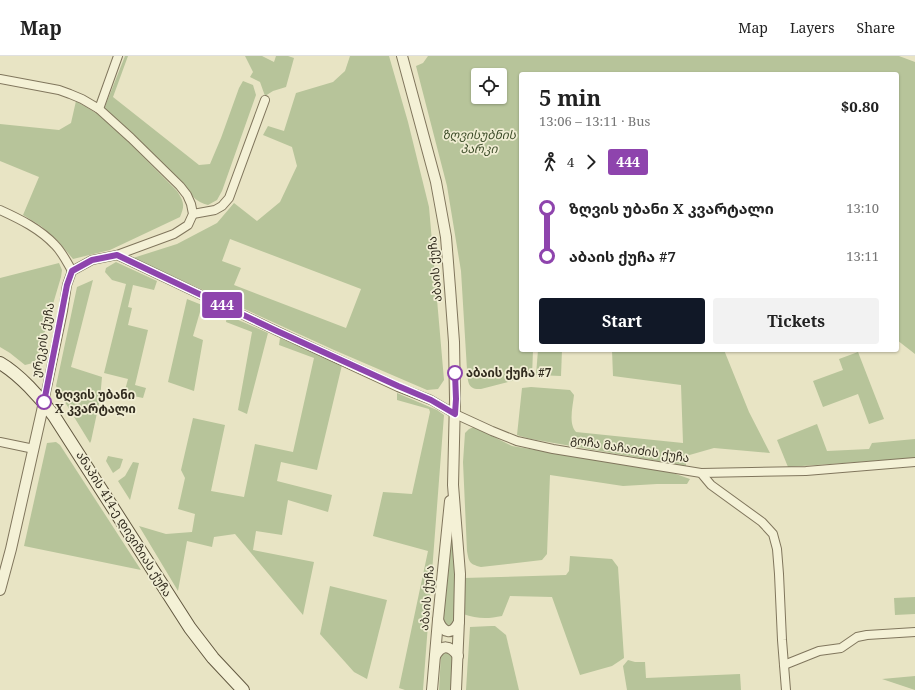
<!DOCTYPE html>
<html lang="en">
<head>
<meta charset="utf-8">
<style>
  :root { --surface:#fff; --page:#f2f2f2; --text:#222; --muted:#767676; --line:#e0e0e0; --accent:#111827 }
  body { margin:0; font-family:"Noto Serif","Noto Sans Georgian",serif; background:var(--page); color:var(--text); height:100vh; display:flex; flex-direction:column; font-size:15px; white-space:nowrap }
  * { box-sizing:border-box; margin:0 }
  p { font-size:13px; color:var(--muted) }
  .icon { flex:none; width:22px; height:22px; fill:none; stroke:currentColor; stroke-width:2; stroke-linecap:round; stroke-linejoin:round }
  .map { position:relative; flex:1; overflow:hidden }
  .details { position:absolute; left:519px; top:16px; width:380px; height:280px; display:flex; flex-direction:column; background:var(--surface); border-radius:4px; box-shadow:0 1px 3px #0004 }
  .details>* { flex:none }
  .badge { padding:0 8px; border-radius:3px; font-size:14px; line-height:26px }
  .tools { position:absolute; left:471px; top:12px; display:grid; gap:8px }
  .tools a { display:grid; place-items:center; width:36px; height:36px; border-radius:4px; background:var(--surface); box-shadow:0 1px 3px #0004; font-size:20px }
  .map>.badge { position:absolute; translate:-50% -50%; box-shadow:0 0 0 2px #fff }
  .legs { display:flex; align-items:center; gap:6px; height:44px; padding:0 20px; font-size:13px }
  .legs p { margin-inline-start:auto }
  .head { display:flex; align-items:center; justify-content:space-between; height:68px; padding:0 20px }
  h1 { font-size:22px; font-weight:700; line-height:30px }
  .primary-button { display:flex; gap:8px; margin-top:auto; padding:8px 20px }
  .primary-button a { flex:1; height:46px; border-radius:4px; background:var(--accent); color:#fff; font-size:16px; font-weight:700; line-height:46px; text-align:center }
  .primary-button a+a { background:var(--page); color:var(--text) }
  ul { padding:0 20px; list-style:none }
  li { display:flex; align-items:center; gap:14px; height:48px; font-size:15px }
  li i { display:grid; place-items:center; width:6px; height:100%; margin:0 5px; background:currentColor }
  li i::after { content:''; width:10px; height:10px; margin:-5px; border:3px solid; border-radius:50%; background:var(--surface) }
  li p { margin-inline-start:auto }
  li:first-child i { background:linear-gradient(#0000 50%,currentColor 0) }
  li:last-child i { background:linear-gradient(currentColor 50%,#0000 0) }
  header { display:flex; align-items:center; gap:24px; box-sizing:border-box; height:56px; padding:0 20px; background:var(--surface); border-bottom:1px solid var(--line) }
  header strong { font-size:19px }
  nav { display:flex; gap:22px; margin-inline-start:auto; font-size:14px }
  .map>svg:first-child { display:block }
  .green { fill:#b7c49a; fill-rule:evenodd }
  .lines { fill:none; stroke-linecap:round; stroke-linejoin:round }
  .minor-casing { stroke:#80765d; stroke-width:10 }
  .tertiary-casing { stroke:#80765d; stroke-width:12 }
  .secondary-casing { stroke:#625840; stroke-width:14 }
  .minor { stroke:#f4f1d6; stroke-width:8 }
  .tertiary { stroke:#f4f1d6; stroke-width:10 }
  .secondary { stroke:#f4f1d6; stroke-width:12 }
  .line-1-casing { stroke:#fff; stroke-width:9 }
  .line-1 { stroke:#8e44ad; stroke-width:6 }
  .stop-1-dot { fill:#fff; stroke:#8e44ad; stroke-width:2 }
  .labels { text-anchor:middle; stroke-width:3.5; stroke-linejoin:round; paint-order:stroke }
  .park-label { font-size:12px; font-style:italic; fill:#3c4c28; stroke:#f0edd3 }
  .street-label { font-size:12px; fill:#322c1f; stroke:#f0edd3 }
  .stop-label { font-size:12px; font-weight:bold; fill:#322c1f; stroke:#f0edd3; text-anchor:start }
</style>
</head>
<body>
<header>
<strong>Map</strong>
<nav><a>Map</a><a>Layers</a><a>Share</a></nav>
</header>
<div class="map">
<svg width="915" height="634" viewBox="0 0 915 634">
  <rect width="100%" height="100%" fill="#e8e4c4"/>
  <g class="green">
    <path d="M125,0H128L113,41L199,109L210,108L221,82L239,32L243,25L253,29L256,39L222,135L217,144L208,149C196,146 193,141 186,131L104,53Z"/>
    <polygon points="245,0 262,0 274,6 276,0 288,0 294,2 286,31 273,35 265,40 260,26 250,21 253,16"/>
    <path d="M350,0H389L408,66L429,151L444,324L438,333L427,334L334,294L133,202L177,188L217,167L234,147L257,165L280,146L297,110L292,91L263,79L268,70L284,75L296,37L333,26L345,15ZM230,183L361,233L346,272L234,229L241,212L222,205Z"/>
    <path d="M428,0H899L915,6V298L897,284V18H521V294H533L532,320L481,333C467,334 468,325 467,314L461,215L447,130L416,10L423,7ZM478,19H500V41H478Z"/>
    <path d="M76,45L106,63L177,135C184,146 185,149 180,161L110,194L73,203L58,185L41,170L23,159L39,121L0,105V68L59,74L71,67Z"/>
    <polygon points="116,206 157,225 154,234 133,229 128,251 132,252 128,269 148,274 135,329 146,332 143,342 124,338 128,323 104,317 126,228 112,224 105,216 106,212"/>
    <polygon points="59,207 62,214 61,221 37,302 33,307 25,309 10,297 0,291 0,222"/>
    <polygon points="93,224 71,311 102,321 100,343 91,385 90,387 60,338 56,330 77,231"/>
    <polygon points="187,243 202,249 193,280 203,284 194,335 168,326"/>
    <polygon points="227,259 268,277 247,358 238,354 252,276 226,266"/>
    <polygon points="280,282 342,309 317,414 281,406 277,425 332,439 328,456 288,444 282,479 256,475 253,494 314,506 303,559 235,478 214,481 212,491 187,485 178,535 139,470 166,478 192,476 195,458 178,453 185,422 181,414 193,362 225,369 211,435 244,441 255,388 293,396 314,302 279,289"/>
    <polygon points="538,294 562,294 561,320 536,319"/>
    <path d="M612,294H724L749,356L770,397L714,392L686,400V410L531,383L520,380L517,379L522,332L531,331L570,334L574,339C573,350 568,367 576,376L683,387L681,329L613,320Z"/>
    <polygon points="858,296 884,363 869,368 858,338 823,351 813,325 843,314 839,303"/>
    <polygon points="397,337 437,354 444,359 423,634 405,634 399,632 428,495 373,480 383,436 412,438 430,356 429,353 397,344"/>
    <polygon points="817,368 827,395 869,393 872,387 915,383 915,402 788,411 777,384"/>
    <path d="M474,371L512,390L673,417L690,423L687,428H657L623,430L550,419L547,498L542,504L481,511C469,508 469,506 467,495L463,406L465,377L469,373Z"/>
    <polygon points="56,386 60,389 141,514 24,490 47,387"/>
    <polygon points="108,400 123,403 120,412 113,417 106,405"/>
    <polygon points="133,406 139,407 130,444 118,425 125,420"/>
    <polygon points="450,476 454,476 456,568 449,572 443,568"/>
    <path d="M570,500L612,503L618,511L624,602L612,610L580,619L552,541L510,540L502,560C488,563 477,563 463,558V522L566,519L569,515Z"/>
    <polygon points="330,530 387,544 367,623 354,616 320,578"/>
    <polygon points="915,541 915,558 895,559 894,542"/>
    <polygon points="491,570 495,570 506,579 519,634 466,634 470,571"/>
    <polygon points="443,595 453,598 451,634 439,634 441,598"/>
    <polygon points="628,604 635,606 645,606 646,622 740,618 741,634 627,634 623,610"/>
    <polygon points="915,620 915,634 882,623"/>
  </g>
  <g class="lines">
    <g class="minor-casing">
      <g id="minor">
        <polyline points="0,23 59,34 70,38 82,43 99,53 131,82 180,130 187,139 191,148 193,158 188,169 174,178 117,199 92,204 72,215 67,229 63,255 44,346"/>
        <polyline points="99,53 118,0"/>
        <path d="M0,154C20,163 40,173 55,189C62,196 67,206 72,215"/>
        <polyline points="193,158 215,154 222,150 229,142 265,44"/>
        <polyline points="117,199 277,275 398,331 431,344 455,358 492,375 517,385 553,393 701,417 711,429 762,466 773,478 777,493 779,518 782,584 786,634"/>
        <polyline points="0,386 34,393"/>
        <polyline points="701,417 806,415 915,406"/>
        <polyline points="784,609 819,595 841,592 857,581 867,579 915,576"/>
      </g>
    </g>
    <g class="tertiary-casing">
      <g id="tertiary">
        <polyline points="402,0 436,126 446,181 450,232 454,286 455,343 453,429 460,518 459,564 456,634"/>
        <polyline points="0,534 11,493 44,346"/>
        <path d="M438,564C443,577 452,580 459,566"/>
        <path d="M435,600C442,588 450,589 458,600"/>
        <polyline points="432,634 438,564 450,445"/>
      </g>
    </g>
    <g class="secondary-casing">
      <path id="secondary" d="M0,307C19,318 41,342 54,360L190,572L213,602L243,634"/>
    </g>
    <use href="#minor" class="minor"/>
    <use href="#tertiary" class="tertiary"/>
    <use href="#secondary" class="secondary"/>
  </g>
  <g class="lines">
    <g class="line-1-casing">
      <polyline id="line-1" points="44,346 62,255 67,229 72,215 92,204 117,199 277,275 398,330 431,344 455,358 456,343 455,317"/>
    </g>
    <use href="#line-1" class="line-1"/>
  </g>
  <g class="stop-1-dot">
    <circle cx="455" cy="317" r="7"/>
    <circle cx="44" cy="346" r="7"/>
  </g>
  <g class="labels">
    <g class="park-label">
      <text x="479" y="83">ზღვისუბნის<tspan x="479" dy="14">პარკი</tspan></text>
    </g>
    <g class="street-label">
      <text transform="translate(435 213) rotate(-95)" y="4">აბაის ქუჩა</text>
      <text transform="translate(43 284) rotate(-79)" y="4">ურეკის ქუჩა</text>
      <text transform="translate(630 393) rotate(9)" y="4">გოჩა მაჩაიძის ქუჩა</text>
      <text transform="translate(124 468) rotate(58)" y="4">ანაპის 414-ე დივიზიას ქუჩა</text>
      <text transform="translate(427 542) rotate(-85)" y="4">აბაის ქუჩა</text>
    </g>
    <g class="stop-label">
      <text x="466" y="321">აბაის ქუჩა #7</text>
      <text x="55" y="343">ზღვის უბანი<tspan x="55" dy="14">X კვარტალი</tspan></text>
    </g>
  </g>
</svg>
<div class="tools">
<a><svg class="icon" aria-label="locate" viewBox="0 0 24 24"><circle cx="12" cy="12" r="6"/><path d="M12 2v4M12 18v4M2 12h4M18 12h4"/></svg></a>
</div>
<b class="badge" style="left:222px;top:249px;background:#8e44ad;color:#fff">444</b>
<section class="details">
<div class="head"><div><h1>5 min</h1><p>13:06 – 13:11 · Bus</p></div><b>$0.80</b></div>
<div class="legs"><svg class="icon" aria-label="walk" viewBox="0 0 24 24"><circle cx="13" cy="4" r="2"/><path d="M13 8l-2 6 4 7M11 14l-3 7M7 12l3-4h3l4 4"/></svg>4<svg class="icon" aria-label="forward" viewBox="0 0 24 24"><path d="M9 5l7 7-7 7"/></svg><b class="badge" style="background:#8e44ad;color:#fff">444</b></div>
<ul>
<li><i style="color:#8e44ad"></i><b>ზღვის უბანი X კვარტალი</b><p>13:10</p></li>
<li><i style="color:#8e44ad"></i><b>აბაის ქუჩა #7</b><p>13:11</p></li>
</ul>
<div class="primary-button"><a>Start</a><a>Tickets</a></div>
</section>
</div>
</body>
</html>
